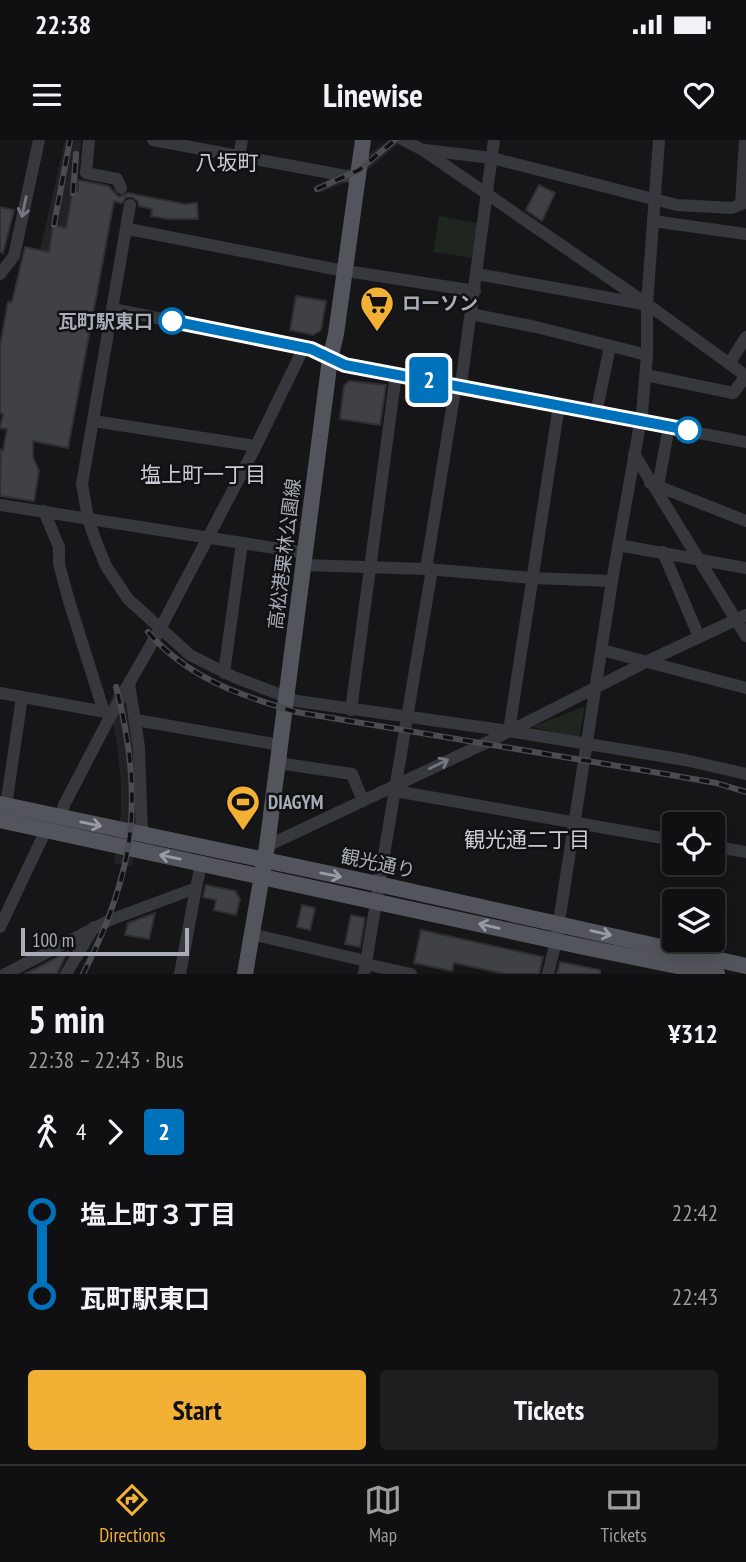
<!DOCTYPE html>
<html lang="en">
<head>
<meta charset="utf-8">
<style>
  :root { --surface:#101012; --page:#1e1e20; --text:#f1f3f6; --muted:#9c9d9f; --line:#303032; --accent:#f2b134 }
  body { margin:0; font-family:"PT Sans Narrow","Noto Sans JP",sans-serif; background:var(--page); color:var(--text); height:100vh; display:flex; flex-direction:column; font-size:26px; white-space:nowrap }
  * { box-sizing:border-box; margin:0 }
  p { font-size:23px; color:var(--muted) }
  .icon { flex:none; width:38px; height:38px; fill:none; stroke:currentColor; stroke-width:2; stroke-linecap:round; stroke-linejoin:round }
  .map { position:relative; height:834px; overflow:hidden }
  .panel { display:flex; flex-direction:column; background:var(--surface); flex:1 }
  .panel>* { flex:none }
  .badge { padding:0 14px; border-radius:5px; font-size:24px; line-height:46px }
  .tools { position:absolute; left:662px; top:672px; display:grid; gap:14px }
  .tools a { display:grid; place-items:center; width:63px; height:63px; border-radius:7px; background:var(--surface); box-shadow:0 4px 18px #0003,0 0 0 2px var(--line); font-size:35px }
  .scale { position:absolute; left:21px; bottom:18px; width:168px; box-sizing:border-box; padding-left:7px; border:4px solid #a8adb8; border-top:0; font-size:19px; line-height:24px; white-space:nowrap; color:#a8adb8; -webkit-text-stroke:5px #111113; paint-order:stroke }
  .map>.badge { position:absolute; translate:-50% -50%; box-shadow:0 0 0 4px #fff }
  .legs { display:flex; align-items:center; gap:10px; height:77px; padding:0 28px; font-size:23px }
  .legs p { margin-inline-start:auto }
  .head { display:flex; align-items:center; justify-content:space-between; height:119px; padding:0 28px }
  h1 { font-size:38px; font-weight:600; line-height:52px }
  .action { display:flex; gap:14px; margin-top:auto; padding:14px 28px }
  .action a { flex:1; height:80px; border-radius:7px; background:var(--accent); color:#111; font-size:28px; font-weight:600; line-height:80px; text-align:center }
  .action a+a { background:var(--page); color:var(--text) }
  ul { padding:0 28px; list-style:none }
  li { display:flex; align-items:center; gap:24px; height:84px; font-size:26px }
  li i { display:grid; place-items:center; width:10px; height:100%; margin:0 9px; background:currentColor }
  li i::after { content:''; width:18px; height:18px; margin:-9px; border:5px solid; border-radius:50%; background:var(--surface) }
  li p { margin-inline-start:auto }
  li:first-child i { background:linear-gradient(#0000 50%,currentColor 0) }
  li:last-child i { background:linear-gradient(currentColor 50%,#0000 0) }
  .status { display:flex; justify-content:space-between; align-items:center; height:49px; padding:0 35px; background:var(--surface); direction:ltr }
  .status svg { height:19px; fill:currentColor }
  header { display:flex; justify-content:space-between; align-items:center; height:91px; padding:0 28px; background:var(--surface); font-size:32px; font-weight:600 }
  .dock { display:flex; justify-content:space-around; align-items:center; height:98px; border-top:2px solid var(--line); background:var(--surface); font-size:19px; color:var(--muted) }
  .dock a { display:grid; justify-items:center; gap:4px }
  .dock .selected { color:var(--accent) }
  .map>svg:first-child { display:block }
  .built { fill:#222225 }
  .green { fill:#1e261f }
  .building { fill:#404145; stroke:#303034; stroke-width:2 }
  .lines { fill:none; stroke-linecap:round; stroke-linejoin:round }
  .minor { stroke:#37383d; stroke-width:12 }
  .major { stroke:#53555c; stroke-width:16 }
  .rail-casing { stroke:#4a4c52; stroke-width:6 }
  .rail { stroke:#111113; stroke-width:3.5; stroke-dasharray:10; stroke-linecap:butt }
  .oneway { stroke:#757881 }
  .oneway2 { stroke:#979ba6 }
  .line-1-casing { stroke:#fff; stroke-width:16 }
  .line-1 { stroke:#0072bc; stroke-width:10 }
  .stop-1-dot { fill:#fff; stroke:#0072bc; stroke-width:3.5 }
  .labels { text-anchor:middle; stroke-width:5; stroke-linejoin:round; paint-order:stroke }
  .poi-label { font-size:19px; font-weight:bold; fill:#a8adb8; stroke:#111113; text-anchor:start }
  .stop-label { font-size:19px; font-weight:bold; fill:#a8adb8; stroke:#111113; text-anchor:end }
  .street-label { font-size:19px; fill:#a8adb8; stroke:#111113 }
  .neighbourhood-label { font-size:21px; fill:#c9ccd4; stroke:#111113 }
</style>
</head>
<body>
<div class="status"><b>22:38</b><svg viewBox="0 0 49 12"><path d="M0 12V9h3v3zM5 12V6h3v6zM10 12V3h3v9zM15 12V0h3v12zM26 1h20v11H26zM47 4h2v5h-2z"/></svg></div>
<header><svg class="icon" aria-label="menu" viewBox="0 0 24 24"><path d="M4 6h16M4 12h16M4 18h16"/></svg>Linewise<svg class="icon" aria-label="heart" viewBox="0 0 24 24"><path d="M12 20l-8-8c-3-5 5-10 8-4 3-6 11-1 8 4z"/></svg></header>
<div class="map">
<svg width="746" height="834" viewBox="0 0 746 834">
  <rect width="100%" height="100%" fill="#161618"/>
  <g class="built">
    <polygon points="65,0 81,0 78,45 80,48 72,54 66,88 54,85 49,112 40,110"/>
    <polygon points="388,0 403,0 373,26 345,43 319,53 316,45 341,34"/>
    <polygon points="118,542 130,580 136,624 136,694 132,726 114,723 121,672 121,645 117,604 109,563"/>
  </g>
  <g class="green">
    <polygon points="439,76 478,83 472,118 433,112"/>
    <polygon points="585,566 579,598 532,587"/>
  </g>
  <g class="building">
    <polygon points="78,40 108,46 119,57 128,53 184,64 197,63 198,79 168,79 151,76 152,69 139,66 138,61 132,57 126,57 122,63 114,61 68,308 33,301 33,317 39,331 34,361 0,356 1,310 3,311 7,289 0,288 3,274 0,273 0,206 8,162 12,162 25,107 49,112 53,85 66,88 72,54 78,50"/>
    <polygon points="539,45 555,53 542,81 526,70"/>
    <polygon points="0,67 14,70 3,113 0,112"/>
    <polygon points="296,156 326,161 321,190 313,195 290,190"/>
    <polygon points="349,241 386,245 380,285 340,279 344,246"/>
    <polygon points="206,745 235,751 240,759 236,775 214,770 216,760 203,757"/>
    <polygon points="302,765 315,768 310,790 297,787"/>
    <polygon points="155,773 149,799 125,795 128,783"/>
    <polygon points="351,775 365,778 360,807 345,804"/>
    <polygon points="421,790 543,817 539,834 506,834 454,823 452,831 414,823"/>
    <polygon points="67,812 57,834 24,834 37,828"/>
    <polygon points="560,822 600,830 600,834 557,834"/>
  </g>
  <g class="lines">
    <g class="minor">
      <polyline points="89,0 86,33 117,39 121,48"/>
      <polyline points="153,0 357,38"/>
      <polyline points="403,0 423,10 647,164 746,236"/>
      <polyline points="425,10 492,18 677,65 732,68 746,62"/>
      <polyline points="239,17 242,0"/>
      <polyline points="741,64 745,0"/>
      <polyline points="130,65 82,344 88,378 95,399 106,426 128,459 190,515 234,537 297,561 509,591 685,620 746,634"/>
      <polyline points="653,81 746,94"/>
      <polyline points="128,89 334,129 475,151"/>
      <polyline points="0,134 14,116 39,0"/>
      <polyline points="477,134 643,164"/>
      <polyline points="113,169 311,209 345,225 746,302"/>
      <polyline points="471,174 536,187 647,215"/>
      <polyline points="729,224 746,197"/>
      <polyline points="646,235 733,253 746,236"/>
      <polyline points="596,274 610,206"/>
      <polyline points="93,281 256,306"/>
      <polyline points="634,314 746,496"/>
      <polyline points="650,343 746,381"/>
      <polyline points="658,346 667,297"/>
      <polyline points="0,365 306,413"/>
      <polyline points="44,371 59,407 59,424 69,461 104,572"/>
      <polyline points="618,405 746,428"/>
      <polyline points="663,412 699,497"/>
      <polyline points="304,425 426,429 533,438 612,441"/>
      <polyline points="426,429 454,256 462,237 494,0"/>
      <polyline points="602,510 746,548"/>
      <polyline points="224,533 242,403"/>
      <polyline points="129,544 139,607 142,695"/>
      <polyline points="0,553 111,573"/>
      <polyline points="351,570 396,234"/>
      <polyline points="136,580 280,605"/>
      <polyline points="509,591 559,265"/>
      <polyline points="278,623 352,634 363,661"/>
      <polyline points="395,645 401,652 674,700"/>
      <polyline points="6,666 22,557"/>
      <polyline points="61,678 64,665 112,573 160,489 256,306 304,207"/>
      <polyline points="267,706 494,599 648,521 746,475"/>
      <polyline points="712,706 746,712"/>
      <polyline points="0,787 46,690"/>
      <polyline points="251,794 366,821"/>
      <polyline points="366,824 411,834"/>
      <polyline points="5,834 110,780 196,748 201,724"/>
      <polyline points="66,834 94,787"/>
      <polyline points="180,834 196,748"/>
      <polyline points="364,834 432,429"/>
      <polyline points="548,834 556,801 612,441 642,273 647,215 647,164 659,0"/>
    </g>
    <g class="major">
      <polyline points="0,664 378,744 746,826"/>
      <polyline points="0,680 584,807 717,834"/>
      <polyline points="245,834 267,706 330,219 336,194 363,0"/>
    </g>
    <g class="rail-casing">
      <g id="rail">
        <polyline points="317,49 359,30 395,0"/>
        <polyline points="73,53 76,14"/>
        <polyline points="54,85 70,0"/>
        <path d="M148,492C188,538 239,555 296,572L665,634L716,643L746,652"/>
        <path d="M83,834C135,733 145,658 116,547"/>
      </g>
    </g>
    <use href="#rail" class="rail"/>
  </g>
  <defs><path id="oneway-shaft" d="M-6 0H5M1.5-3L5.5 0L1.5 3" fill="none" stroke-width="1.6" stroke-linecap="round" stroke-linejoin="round" transform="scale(1.75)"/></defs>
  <g class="oneway">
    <use href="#oneway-shaft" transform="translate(24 67) rotate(102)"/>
    <use href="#oneway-shaft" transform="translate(439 624) rotate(-26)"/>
  </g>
  <g class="oneway2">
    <use href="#oneway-shaft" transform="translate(91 684) rotate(12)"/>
    <use href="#oneway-shaft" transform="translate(170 717) rotate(-168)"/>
    <use href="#oneway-shaft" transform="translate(331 735) rotate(11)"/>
    <use href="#oneway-shaft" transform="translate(489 786) rotate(-167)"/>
    <use href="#oneway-shaft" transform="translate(601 793) rotate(13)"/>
  </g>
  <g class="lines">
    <g class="line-1-casing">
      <polyline id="line-1" points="172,181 311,209 345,225 688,290"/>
    </g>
    <use href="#line-1" class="line-1"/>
  </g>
  <defs>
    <g id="supermarket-pin" transform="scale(1.75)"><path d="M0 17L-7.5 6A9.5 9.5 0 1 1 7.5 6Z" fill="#f2b134" stroke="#111113"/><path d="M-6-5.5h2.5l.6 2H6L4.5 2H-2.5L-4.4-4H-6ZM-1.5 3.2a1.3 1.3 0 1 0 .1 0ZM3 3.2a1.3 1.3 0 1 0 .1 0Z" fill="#111"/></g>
    <g id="stadium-pin" transform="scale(1.75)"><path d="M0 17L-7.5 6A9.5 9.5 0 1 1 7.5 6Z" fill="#f2b134" stroke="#111113"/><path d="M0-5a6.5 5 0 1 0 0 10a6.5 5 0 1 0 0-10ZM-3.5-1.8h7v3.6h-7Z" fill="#111"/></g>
  </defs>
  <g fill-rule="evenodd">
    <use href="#supermarket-pin" x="377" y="163"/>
    <use href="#stadium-pin" x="243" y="662"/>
  </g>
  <g class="stop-1-dot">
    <circle cx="172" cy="181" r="12"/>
    <circle cx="688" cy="290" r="12"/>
  </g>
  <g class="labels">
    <g class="poi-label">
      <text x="402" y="170">ローソン</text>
      <text x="268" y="669">DIAGYM</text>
    </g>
    <g class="stop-label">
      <text x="153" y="188">瓦町駅東口</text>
    </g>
    <g class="street-label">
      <text transform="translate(284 414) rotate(-83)" y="7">高松港栗林公園線</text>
      <text transform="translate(378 723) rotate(12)" y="7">観光通り</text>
    </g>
    <g class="neighbourhood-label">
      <text x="227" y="30">八坂町</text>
      <text x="203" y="342">塩上町一丁目</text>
      <text x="527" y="707">観光通二丁目</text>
    </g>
  </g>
</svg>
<div class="tools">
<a><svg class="icon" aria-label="locate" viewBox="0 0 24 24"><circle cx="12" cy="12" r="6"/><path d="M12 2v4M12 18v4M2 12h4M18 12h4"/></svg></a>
<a><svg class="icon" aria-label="layers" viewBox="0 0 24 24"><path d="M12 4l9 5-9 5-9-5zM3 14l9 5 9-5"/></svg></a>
</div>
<div class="scale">100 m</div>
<b class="badge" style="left:429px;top:240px;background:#0072bc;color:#fff">2</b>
</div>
<section class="panel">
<div class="head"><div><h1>5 min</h1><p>22:38 – 22:43 · Bus</p></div><b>¥312</b></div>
<div class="legs"><svg class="icon" aria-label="walk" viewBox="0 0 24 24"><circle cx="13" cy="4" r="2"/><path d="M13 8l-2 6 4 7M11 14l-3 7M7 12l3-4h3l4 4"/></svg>4<svg class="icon" aria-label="forward" viewBox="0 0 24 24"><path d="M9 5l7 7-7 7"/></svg><b class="badge" style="background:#0072bc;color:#fff">2</b></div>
<ul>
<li><i style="color:#0072bc"></i><b>塩上町３丁目</b><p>22:42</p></li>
<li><i style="color:#0072bc"></i><b>瓦町駅東口</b><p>22:43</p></li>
</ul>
<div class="action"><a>Start</a><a>Tickets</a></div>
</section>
<nav class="dock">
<a class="selected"><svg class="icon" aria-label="directions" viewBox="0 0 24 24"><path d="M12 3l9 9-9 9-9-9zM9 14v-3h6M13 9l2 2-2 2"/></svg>Directions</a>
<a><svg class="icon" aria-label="map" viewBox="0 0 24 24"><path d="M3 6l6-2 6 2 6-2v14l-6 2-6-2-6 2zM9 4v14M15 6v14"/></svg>Map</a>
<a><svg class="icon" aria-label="tickets" viewBox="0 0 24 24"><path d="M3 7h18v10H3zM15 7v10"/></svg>Tickets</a>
</nav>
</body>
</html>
